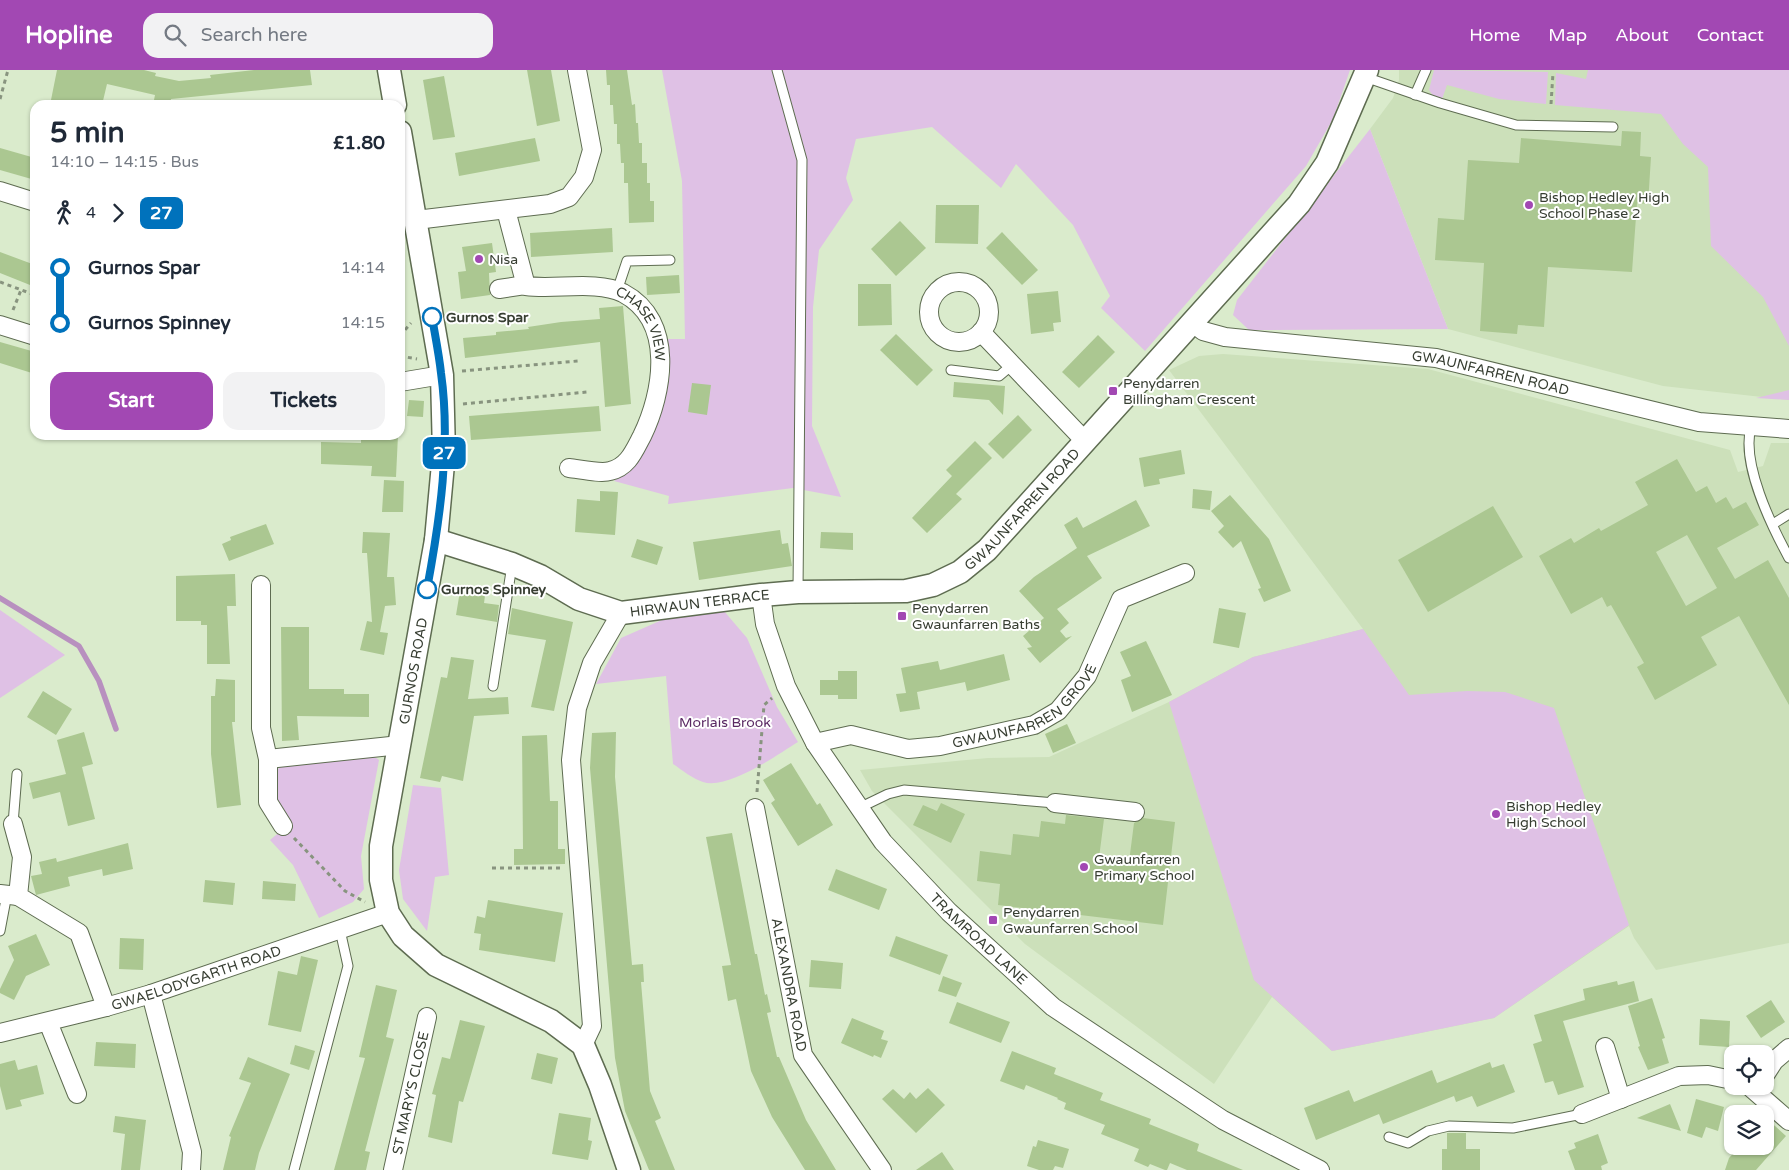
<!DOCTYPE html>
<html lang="en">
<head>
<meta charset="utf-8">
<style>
  :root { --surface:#fff; --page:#f2f2f3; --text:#1f2937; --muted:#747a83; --accent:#a248b3 }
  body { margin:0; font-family:"Varela Round",sans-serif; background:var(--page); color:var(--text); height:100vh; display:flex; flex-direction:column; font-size:19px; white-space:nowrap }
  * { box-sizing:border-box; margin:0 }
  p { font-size:16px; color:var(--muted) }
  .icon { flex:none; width:28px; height:28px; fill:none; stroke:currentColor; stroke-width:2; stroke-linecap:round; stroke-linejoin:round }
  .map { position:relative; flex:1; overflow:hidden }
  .panel { position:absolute; left:30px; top:30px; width:375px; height:340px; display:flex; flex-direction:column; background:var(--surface); border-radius:15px; box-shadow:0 1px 4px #0004 }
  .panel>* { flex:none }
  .badge { padding:0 10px; border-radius:8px; font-size:18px; line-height:32px }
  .buttons { position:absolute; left:1724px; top:975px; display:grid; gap:10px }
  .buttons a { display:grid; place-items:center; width:50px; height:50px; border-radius:10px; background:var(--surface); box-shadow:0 1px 4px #0004; font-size:25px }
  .map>.badge { position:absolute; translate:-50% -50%; box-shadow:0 0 0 2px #fff }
  .legs { display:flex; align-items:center; gap:8px; height:55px; padding:0 20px; font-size:16px }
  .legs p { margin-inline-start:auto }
  .headline { display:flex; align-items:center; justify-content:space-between; height:85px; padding:0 20px }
  h1 { font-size:28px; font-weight:700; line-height:38px }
  .primary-button { display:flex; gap:10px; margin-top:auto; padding:10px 20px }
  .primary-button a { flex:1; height:58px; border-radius:15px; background:var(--accent); color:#fff; font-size:20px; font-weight:700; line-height:58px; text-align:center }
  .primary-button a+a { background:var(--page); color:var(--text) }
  ul { padding:0 20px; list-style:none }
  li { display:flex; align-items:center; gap:18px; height:55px; font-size:19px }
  li i { display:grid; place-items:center; width:8px; height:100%; margin:0 6px; background:currentColor }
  li i::after { content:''; width:12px; height:12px; margin:-6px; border:4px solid; border-radius:50%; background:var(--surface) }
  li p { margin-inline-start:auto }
  li:first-child i { background:linear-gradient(#0000 50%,currentColor 0) }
  li:last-child i { background:linear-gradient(currentColor 50%,#0000 0) }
  header { display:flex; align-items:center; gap:30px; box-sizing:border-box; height:70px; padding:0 25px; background:var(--accent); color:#fff }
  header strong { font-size:24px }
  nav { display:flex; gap:28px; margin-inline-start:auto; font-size:18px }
  .search { width:350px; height:45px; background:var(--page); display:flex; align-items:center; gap:12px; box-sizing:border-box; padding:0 18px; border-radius:15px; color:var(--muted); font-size:19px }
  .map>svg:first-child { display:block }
  .built { fill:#cce0ba }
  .green { fill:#dfc1e5 }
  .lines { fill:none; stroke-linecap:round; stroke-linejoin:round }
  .stream { stroke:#b890bf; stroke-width:5.5 }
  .building { fill:#abc791; fill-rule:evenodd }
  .service-casing { stroke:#5e6c51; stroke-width:11 }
  .minor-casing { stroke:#5e6c51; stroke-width:20 }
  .tertiary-casing { stroke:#5e6c51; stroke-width:25 }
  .path { stroke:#88947f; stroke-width:3; stroke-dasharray:4 4; stroke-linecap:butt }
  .service { stroke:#fff; stroke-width:9 }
  .minor { stroke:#fff; stroke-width:18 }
  .tertiary { stroke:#fff; stroke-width:22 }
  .line-1-casing { stroke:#fff; stroke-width:11 }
  .line-1 { stroke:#0072bc; stroke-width:8 }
  .poi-dot { fill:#a248b3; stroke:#fff; stroke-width:2 }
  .stop-1-dot { fill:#fff; stroke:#0072bc; stroke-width:2.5 }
  .labels { text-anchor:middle; stroke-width:4; stroke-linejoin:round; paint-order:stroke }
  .poi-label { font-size:14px; fill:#373e32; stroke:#fff; text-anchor:start }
  .stop-label { font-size:14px; font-weight:bold; fill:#373e32; stroke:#fff; text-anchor:start }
  .street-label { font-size:14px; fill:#373e32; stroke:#fff }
  .park-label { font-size:14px; fill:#5a2963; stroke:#fff }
</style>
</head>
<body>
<header>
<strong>Hopline</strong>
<div class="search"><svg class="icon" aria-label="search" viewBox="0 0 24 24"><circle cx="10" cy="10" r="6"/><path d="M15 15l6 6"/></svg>Search here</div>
<nav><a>Home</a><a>Map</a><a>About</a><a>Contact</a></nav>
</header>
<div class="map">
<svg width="1789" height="1100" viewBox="0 0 1789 1100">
  <rect width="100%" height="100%" fill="#daebcc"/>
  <g class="built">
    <polygon points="1399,0 1702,0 1789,183 1789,330 1663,316 1448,259 1370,59 1393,28 1399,10"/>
    <polygon points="1223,284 1428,299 1730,380 1738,402 1763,396 1771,373 1789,373 1789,873 1656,900 1634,868 1629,856 1494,948 1332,981 1272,927 1214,1014 1025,874 872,721 860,700 988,688 1049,687 1169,632 1253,587 1363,559 1169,300 1199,286"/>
  </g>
  <g class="green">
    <polygon points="662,0 1350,0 1333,49 1306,96 1145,281 1101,238 1110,226 1073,155 1016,94 1001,118 932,57 856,69 846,108 853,130 819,180 813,237 812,356 841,427 793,418 668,434 669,426 614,411 634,395 655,358 670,304 666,269 685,269 682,111"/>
    <polygon points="1434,0 1548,2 1546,34 1499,29 1447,15 1442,29 1434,27 1429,20"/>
    <polygon points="1588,0 1789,0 1789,276 1763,227 1711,176 1708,97 1683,74 1661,44 1555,35 1556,3 1586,9"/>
    <polygon points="1370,59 1448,259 1249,260 1233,245 1237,230"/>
    <polygon points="1789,320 1789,330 1756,328"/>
    <polygon points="0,540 65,585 0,628"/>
    <path d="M724,541L747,568L777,637L798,672C777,685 728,720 703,712C693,709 682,700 673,694L666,606L596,614L621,568L671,546Z"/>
    <polygon points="1363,559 1409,625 1467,621 1505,622 1554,638 1629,855 1494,948 1332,981 1254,910 1169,632 1253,587"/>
    <polygon points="369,683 379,690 361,786 364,819 353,832 319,848 293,795 270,770 288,755 275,733 275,702 283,694"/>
    <polygon points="413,715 441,718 449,805 435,807 427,861 403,829 399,800"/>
  </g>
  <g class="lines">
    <polyline class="stream" points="0,528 79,576 99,611 116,659"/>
  </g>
  <g class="building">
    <polygon points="57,0 144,0 156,3 155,6 179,11 211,8 210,5 254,0 310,0 312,15 171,29 170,35 153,35 155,25 107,14 102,35 69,35 70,33 51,30"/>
    <polygon points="527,0 551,0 560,51 537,56"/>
    <polygon points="606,0 627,0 632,35 635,34 636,53 638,53 639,73 642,73 642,93 647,93 647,113 650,113 650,131 654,131 654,152 629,153 628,113 624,113 624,93 621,93 620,74 617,74 617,54 614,54 613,35 610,35 610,15 607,15"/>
    <polygon points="444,6 455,67 433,70 423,10"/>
    <polygon points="1622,61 1641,62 1640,86 1651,87 1648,134 1637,133 1632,202 1548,197 1544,257 1518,255 1517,264 1480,261 1484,193 1435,190 1438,148 1464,150 1468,90 1519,93 1521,68 1621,76"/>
    <polygon points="535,68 540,91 459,106 455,83"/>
    <polygon points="0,78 35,88 35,110 0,100"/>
    <polygon points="936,135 979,135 978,174 935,173"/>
    <polygon points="900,151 926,178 896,206 871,179"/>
    <polygon points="612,158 613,182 531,187 530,163"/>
    <polygon points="1002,162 1038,200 1022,215 986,178"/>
    <polygon points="492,173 496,202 489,203 490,225 461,229 458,202 466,201 462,177"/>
    <polygon points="0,182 35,195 35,217 0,203"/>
    <polygon points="679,205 680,223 647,225 646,207"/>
    <polygon points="858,214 891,214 892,255 858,256"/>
    <polygon points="1058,221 1061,252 1053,253 1054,261 1031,264 1027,224"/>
    <polygon points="623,236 631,334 605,337 600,272 465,288 463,268 496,265 496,262 529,259 528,257 561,252 600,249 599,238"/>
    <polygon points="896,264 933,300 917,316 880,280"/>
    <polygon points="1098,265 1115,282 1079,318 1062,302"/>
    <polygon points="0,272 35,282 35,304 0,293"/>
    <polygon points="954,312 1005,316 1003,345 989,330 953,327"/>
    <polygon points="692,313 711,315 707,345 688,342"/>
    <polygon points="409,330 424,331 423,347 407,346"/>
    <polygon points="599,336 601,361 471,370 469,346"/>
    <polygon points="1018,345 1032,360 1003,389 988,374"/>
    <polygon points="361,365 398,365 396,407 371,406 372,396 321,394 321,372 361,373"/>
    <polygon points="975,371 992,388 956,424 962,429 927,463 912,448 952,406 946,400"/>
    <polygon points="1181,380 1185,404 1159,409 1160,414 1144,417 1139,388"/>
    <path d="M1677,389L1696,422L1707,416L1716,433L1726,427L1733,439L1746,432L1759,455L1717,478L1735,509L1768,490L1789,528V635L1739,546L1701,567L1717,595L1655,630L1637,597L1644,593L1611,535L1607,537L1602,527L1571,544L1539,486L1571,468L1574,473L1599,458L1601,461L1648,435L1635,412ZM1687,465L1717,518L1686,536L1656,482Z"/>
    <polygon points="384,410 404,411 403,442 382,442"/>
    <polygon points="1193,419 1212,421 1210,440 1192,438"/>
    <polygon points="600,421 618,422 615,465 575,462 577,429 600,431"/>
    <polygon points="1230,425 1269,469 1291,521 1264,532 1258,519 1261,518 1241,471 1233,478 1218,462 1224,456 1211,441"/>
    <polygon points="1136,430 1150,456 1087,486 1102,508 1057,539 1069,553 1060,561 1066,568 1072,566 1040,593 1027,578 1032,577 1023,566 1044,548 1019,521 1034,507 1077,478 1064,455 1077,447 1083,458"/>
    <polygon points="1493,436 1523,487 1428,542 1398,490"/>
    <polygon points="266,454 274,474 229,491 222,474 231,470 230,467"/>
    <polygon points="780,460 782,474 788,473 792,496 699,510 693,472"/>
    <polygon points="363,462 390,463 387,507 394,507 396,535 385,536 380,562 388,563 384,585 360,580 367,551 372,552 367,483 362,483"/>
    <polygon points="821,462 853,463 853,480 820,478"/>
    <polygon points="637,469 663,477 657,495 631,487"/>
    <polygon points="235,504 236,536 227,536 230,594 207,594 207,555 201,555 201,551 176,551 176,506"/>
    <polygon points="461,515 486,519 484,533 499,535 497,552 456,545"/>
    <polygon points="512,538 573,552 554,641 531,637 546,570 508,564"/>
    <polygon points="1219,538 1246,543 1239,578 1213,573"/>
    <polygon points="281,557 309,557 309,619 344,619 344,624 369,624 369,647 297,646 299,670 282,671"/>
    <polygon points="1146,571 1172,625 1132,642 1121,610 1131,606 1120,582"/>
    <polygon points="1004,584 1010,610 967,621 965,612 917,622 920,639 900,642 896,624 906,623 901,598 938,591 940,600"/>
    <polygon points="451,587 474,590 468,629 508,627 509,644 474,646 463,711 442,706 440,712 420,708 441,607 447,608"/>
    <polygon points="838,601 857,601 857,629 838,629 838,625 820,625 820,610 838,610"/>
    <polygon points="216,609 235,610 235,652 232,652 241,735 217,738 211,684 211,626 215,626"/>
    <polygon points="43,621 72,639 56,665 27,647"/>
    <polygon points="1067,654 1076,673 1053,683 1045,664"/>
    <polygon points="84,662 93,694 82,697 95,749 68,756 60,722 33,729 29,713 66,704 57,670"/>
    <polygon points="616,662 615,707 632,895 643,894 644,912 641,912 650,1021 661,1048 655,1051 675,1100 649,1100 625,1041 615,988 590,698 592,663"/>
    <polygon points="547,665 550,731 558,731 558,779 565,779 565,794 514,795 514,779 523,779 522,666"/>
    <polygon points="791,693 817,735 820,733 833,755 798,776 771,733 775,730 763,710"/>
    <polygon points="941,733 965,744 951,773 913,755 923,735 937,741"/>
    <polygon points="1066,745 1104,749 1099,788 1129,792 1134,753 1143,748 1175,752 1163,855 998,835 1000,814 977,811 980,781 1011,785 1013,764 1039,767 1041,751 1065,754"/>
    <polygon points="732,763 755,884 757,884 765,925 767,924 771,942 767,943 777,987 779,987 806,1050 836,1100 805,1100 772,1047 751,1001 736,929 728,931 722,896 731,895 706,767"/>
    <polygon points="128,773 133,799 103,806 102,799 68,807 70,816 36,825 31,806 42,804 39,792 56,788 57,792"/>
    <polygon points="836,799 887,819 879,840 828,820"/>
    <polygon points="205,810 235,813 233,835 203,832"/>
    <polygon points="263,811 296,814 295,831 262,829"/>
    <polygon points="488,830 563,843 555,892 479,880 481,864 474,863 477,846 485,848"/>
    <polygon points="36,864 50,895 26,906 14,930 0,923 0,919 14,890 8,876"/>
    <polygon points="896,866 948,885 940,905 889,886"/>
    <polygon points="120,868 144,869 143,900 119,899"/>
    <polygon points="301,886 318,890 301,962 268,955 278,901 297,905"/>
    <polygon points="811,890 843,893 841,919 809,917"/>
    <polygon points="943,906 962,913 956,927 938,921"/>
    <polygon points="1617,911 1618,915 1634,911 1639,931 1563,951 1584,1017 1558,1025 1553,1011 1545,1013 1533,974 1542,971 1534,945 1585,930 1583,919"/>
    <polygon points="376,915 397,920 386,967 394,969 365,1081 370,1082 366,1100 334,1100 365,988 359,987"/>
    <polygon points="1652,928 1665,968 1662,969 1669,993 1648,1000 1638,977 1640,976 1628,936"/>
    <polygon points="1771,930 1785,952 1761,968 1746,946"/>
    <polygon points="957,932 1010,952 1001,973 949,953"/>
    <polygon points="852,948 884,961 881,969 888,971 881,988 874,985 873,987 841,973"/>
    <polygon points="1700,949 1730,951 1729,977 1699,975"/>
    <polygon points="460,950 485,956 463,1032 459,1031 452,1073 428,1067 436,1025 432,1024 442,987 450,989"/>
    <polygon points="96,972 136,974 135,998 94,996"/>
    <polygon points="295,975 315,981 309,1000 290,994"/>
    <polygon points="1012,981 1056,998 1054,1004 1103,1023 1100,1030 1151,1049 1149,1054 1199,1074 1197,1081 1243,1100 1187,1100 1170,1093 1167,1100 1165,1100 1150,1094 1148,1097 1134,1091 1139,1079 1101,1064 1105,1055 1064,1039 1066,1033 1057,1029 1058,1028 1026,1015 1024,1020 1000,1011"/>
    <polygon points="537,983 558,988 552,1014 531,1009"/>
    <polygon points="248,987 290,1004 259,1083 255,1100 223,1100 231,1067 229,1066 251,1013 239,1009"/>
    <polygon points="15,990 18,1000 37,995 44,1024 20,1030 22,1036 6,1040 0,1016 0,994"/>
    <polygon points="1490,992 1492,998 1504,994 1515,1022 1477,1037 1472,1026 1456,1032 1454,1026 1383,1054 1379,1044 1316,1070 1304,1038 1349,1020 1354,1032 1432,1000 1437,1013"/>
    <polygon points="928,1018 945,1035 916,1063 882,1029 893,1019 904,1029 910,1022 916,1029"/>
    <polygon points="1696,1029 1724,1037 1718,1061 1706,1057 1702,1068 1687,1063"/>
    <polygon points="1670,1034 1681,1061 1637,1048"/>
    <polygon points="559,1043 591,1048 588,1070 592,1071 588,1090 552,1084"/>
    <polygon points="115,1046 146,1050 140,1100 121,1100 125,1064 113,1062"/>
    <polygon points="1765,1047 1786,1066 1756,1100 1725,1100 1729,1088 1740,1076 1765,1076"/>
    <polygon points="1447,1063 1466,1063 1466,1079 1480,1079 1480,1100 1442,1100 1442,1079 1447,1079"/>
    <polygon points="1598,1064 1608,1093 1601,1096 1602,1100 1575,1100 1568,1081 1576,1078 1574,1073"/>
    <polygon points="1038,1070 1069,1079 1063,1098 1055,1096 1053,1100 1039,1100 1027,1096 1033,1076 1036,1077"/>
    <polygon points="942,1082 954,1100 916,1100"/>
  </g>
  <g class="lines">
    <g class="service-casing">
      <g id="service">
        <polyline points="777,0 802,90 798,521"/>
        <polyline points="1365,7 1440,33 1516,55 1613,57"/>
        <polyline points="1415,25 1426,0"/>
        <polyline points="617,221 627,191 670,190"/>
        <polyline points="951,300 999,306 1012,295"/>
        <path d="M1751,357C1741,393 1771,455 1789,488"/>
        <polyline points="1773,454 1789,444"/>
        <polyline points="493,616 512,495"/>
        <polyline points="859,738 888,724 904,720 1055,733"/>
        <polyline points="13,754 17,704"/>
        <polyline points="0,861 7,824"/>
        <polyline points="1389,1067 1408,1073 1428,1061 1449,1056 1513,1058 1582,1044"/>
        <polyline points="294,1100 348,896 340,860"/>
      </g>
    </g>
    <g class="minor-casing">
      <g id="minor">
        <polyline points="0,121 35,132"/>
        <path id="s1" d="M506,140L526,216C555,220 597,210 623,223C676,251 663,323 642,366C634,381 628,397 610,401C601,404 579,399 569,398"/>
        <polyline points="416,150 550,134 569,127 584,107 592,80 577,0"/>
        <circle cx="959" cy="242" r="30"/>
        <polyline points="499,219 525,215"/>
        <path id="s2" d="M1193,253L1203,261L1225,267L1436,288L1699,352L1789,359"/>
        <polyline points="0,255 35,266"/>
        <polyline points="981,262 1085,371"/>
        <polyline points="400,312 442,305"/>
        <polyline points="261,515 261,658 268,689 268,732 283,756"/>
        <path id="s3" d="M761,525L765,554L786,616L815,673L883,772L949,842L1053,937L1223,1050L1320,1100"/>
        <path id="s4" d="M815,673L851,665L908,679L940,676L1034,655L1058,641L1087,606L1121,529L1185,503"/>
        <polyline points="268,689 400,675"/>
        <polyline points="1055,733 1135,742"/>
        <path id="s5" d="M755,738L803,985L882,1100"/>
        <polyline points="13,754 22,787 18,826 79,863 106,937"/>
        <polyline points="0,824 18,826"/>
        <polyline points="151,924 192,1082 191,1100"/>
        <polyline points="48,952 77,1024"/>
        <path id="s6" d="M0,963L106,937L151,924L388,843"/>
        <polyline points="583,975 592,956 571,690 577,638 592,593 621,543"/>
        <polyline points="1605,977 1621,1029"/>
        <polyline points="1765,1005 1774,991 1789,978"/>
        <polyline points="1749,1016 1789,1051"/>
        <polyline points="1582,1044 1679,1006 1708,1005 1732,1010"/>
        <path id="s7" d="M393,1100L427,947"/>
      </g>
    </g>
    <g class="tertiary-casing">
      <g id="tertiary">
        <polyline points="389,0 395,35"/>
        <polyline points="400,62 442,305 444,383 436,470 381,776 381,810 388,843 403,866 436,895 551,951 583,975 600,1015 629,1100"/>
        <path id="s8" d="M436,470L512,494L540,506L579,529L621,543L761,525L798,522L906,521L933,515L960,502L987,480L1299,134L1327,93L1367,0"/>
      </g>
    </g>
    <g class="path">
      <polyline points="0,29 8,0"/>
      <polyline points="1551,34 1553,3"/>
      <polyline points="0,212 35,225"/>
      <polyline points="13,240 21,220"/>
      <polyline points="400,266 411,253"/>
      <polyline points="400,286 417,289"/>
      <polyline points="462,301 578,291"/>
      <polyline points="463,334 587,322"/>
      <polyline points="757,722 764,635 772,628"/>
      <polyline points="294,768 345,821 365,832"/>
      <polyline points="492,798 561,798"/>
    </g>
    <use href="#service" class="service"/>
    <use href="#minor" class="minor"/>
    <use href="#tertiary" class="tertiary"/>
  </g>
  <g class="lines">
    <g class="line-1-casing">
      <path id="line-1" d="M427,519C440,449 451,374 441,303C439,284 435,265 432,247"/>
    </g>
    <use href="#line-1" class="line-1"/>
  </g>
  <g class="poi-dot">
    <circle cx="1529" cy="135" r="5"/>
    <circle cx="479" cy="189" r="5"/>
    <rect x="1108" y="316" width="10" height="10" rx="2.5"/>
    <rect x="897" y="541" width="10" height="10" rx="2.5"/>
    <circle cx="1496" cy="744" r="5"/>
    <circle cx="1084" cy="797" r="5"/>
    <rect x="988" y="845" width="10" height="10" rx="2.5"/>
  </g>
  <g class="stop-1-dot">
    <circle cx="432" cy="247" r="9"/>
    <circle cx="427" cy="519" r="9"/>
  </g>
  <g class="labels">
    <g class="poi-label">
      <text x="1539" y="132">Bishop Hedley High<tspan x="1539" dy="16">School Phase 2</tspan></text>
      <text x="489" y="194">Nisa</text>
      <text x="1123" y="318">Penydarren<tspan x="1123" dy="16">Billingham Crescent</tspan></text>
      <text x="912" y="543">Penydarren<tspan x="912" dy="16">Gwaunfarren Baths</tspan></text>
      <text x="1506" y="741">Bishop Hedley<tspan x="1506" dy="16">High School</tspan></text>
      <text x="1094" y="794">Gwaunfarren<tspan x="1094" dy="16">Primary School</tspan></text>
      <text x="1003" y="847">Penydarren<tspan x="1003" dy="16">Gwaunfarren School</tspan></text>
    </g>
    <g class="stop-label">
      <text x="446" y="252">Gurnos Spar</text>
      <text x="441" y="524">Gurnos Spinney</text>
    </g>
    <g class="street-label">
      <text dy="5" stroke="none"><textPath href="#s1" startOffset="214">CHASE VIEW</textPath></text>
      <text dy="5" stroke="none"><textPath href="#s2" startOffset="304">GWAUNFARREN ROAD</textPath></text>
      <text dy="5" stroke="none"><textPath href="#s8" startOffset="632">GWAUNFARREN ROAD</textPath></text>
      <text dy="5" stroke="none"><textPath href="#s8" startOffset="279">HIRWAUN TERRACE</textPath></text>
      <text transform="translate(413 601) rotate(-80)" y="5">GURNOS ROAD</text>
      <text dy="5" stroke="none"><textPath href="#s4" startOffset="225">GWAUNFARREN GROVE</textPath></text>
      <text dy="5" stroke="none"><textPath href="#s3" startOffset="415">TRAMROAD LANE</textPath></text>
      <text dy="5" stroke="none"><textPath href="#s6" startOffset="204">GWAELODYGARTH ROAD</textPath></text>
      <text dy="5" stroke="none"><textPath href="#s5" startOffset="180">ALEXANDRA ROAD</textPath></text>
      <text dy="5" stroke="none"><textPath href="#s7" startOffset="79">ST MARY'S CLOSE</textPath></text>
    </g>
    <g class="park-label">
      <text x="725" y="657">Morlais Brook</text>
    </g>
  </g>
</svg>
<div class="buttons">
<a><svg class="icon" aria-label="locate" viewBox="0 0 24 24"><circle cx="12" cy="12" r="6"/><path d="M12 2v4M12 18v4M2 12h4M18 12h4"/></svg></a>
<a><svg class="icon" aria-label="layers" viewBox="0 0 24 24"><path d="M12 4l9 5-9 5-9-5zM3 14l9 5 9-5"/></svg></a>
</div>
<b class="badge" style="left:444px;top:383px;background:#0072bc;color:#fff">27</b>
<section class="panel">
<div class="headline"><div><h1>5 min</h1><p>14:10 – 14:15 · Bus</p></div><b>£1.80</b></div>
<div class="legs"><svg class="icon" aria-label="walk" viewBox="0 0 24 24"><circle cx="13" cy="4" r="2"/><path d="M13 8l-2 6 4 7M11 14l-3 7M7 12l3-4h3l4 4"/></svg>4<svg class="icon" aria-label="forward" viewBox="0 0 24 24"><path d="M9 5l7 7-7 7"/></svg><b class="badge" style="background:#0072bc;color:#fff">27</b></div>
<ul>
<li><i style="color:#0072bc"></i><b>Gurnos Spar</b><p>14:14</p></li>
<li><i style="color:#0072bc"></i><b>Gurnos Spinney</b><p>14:15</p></li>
</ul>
<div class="primary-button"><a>Start</a><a>Tickets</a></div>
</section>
</div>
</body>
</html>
